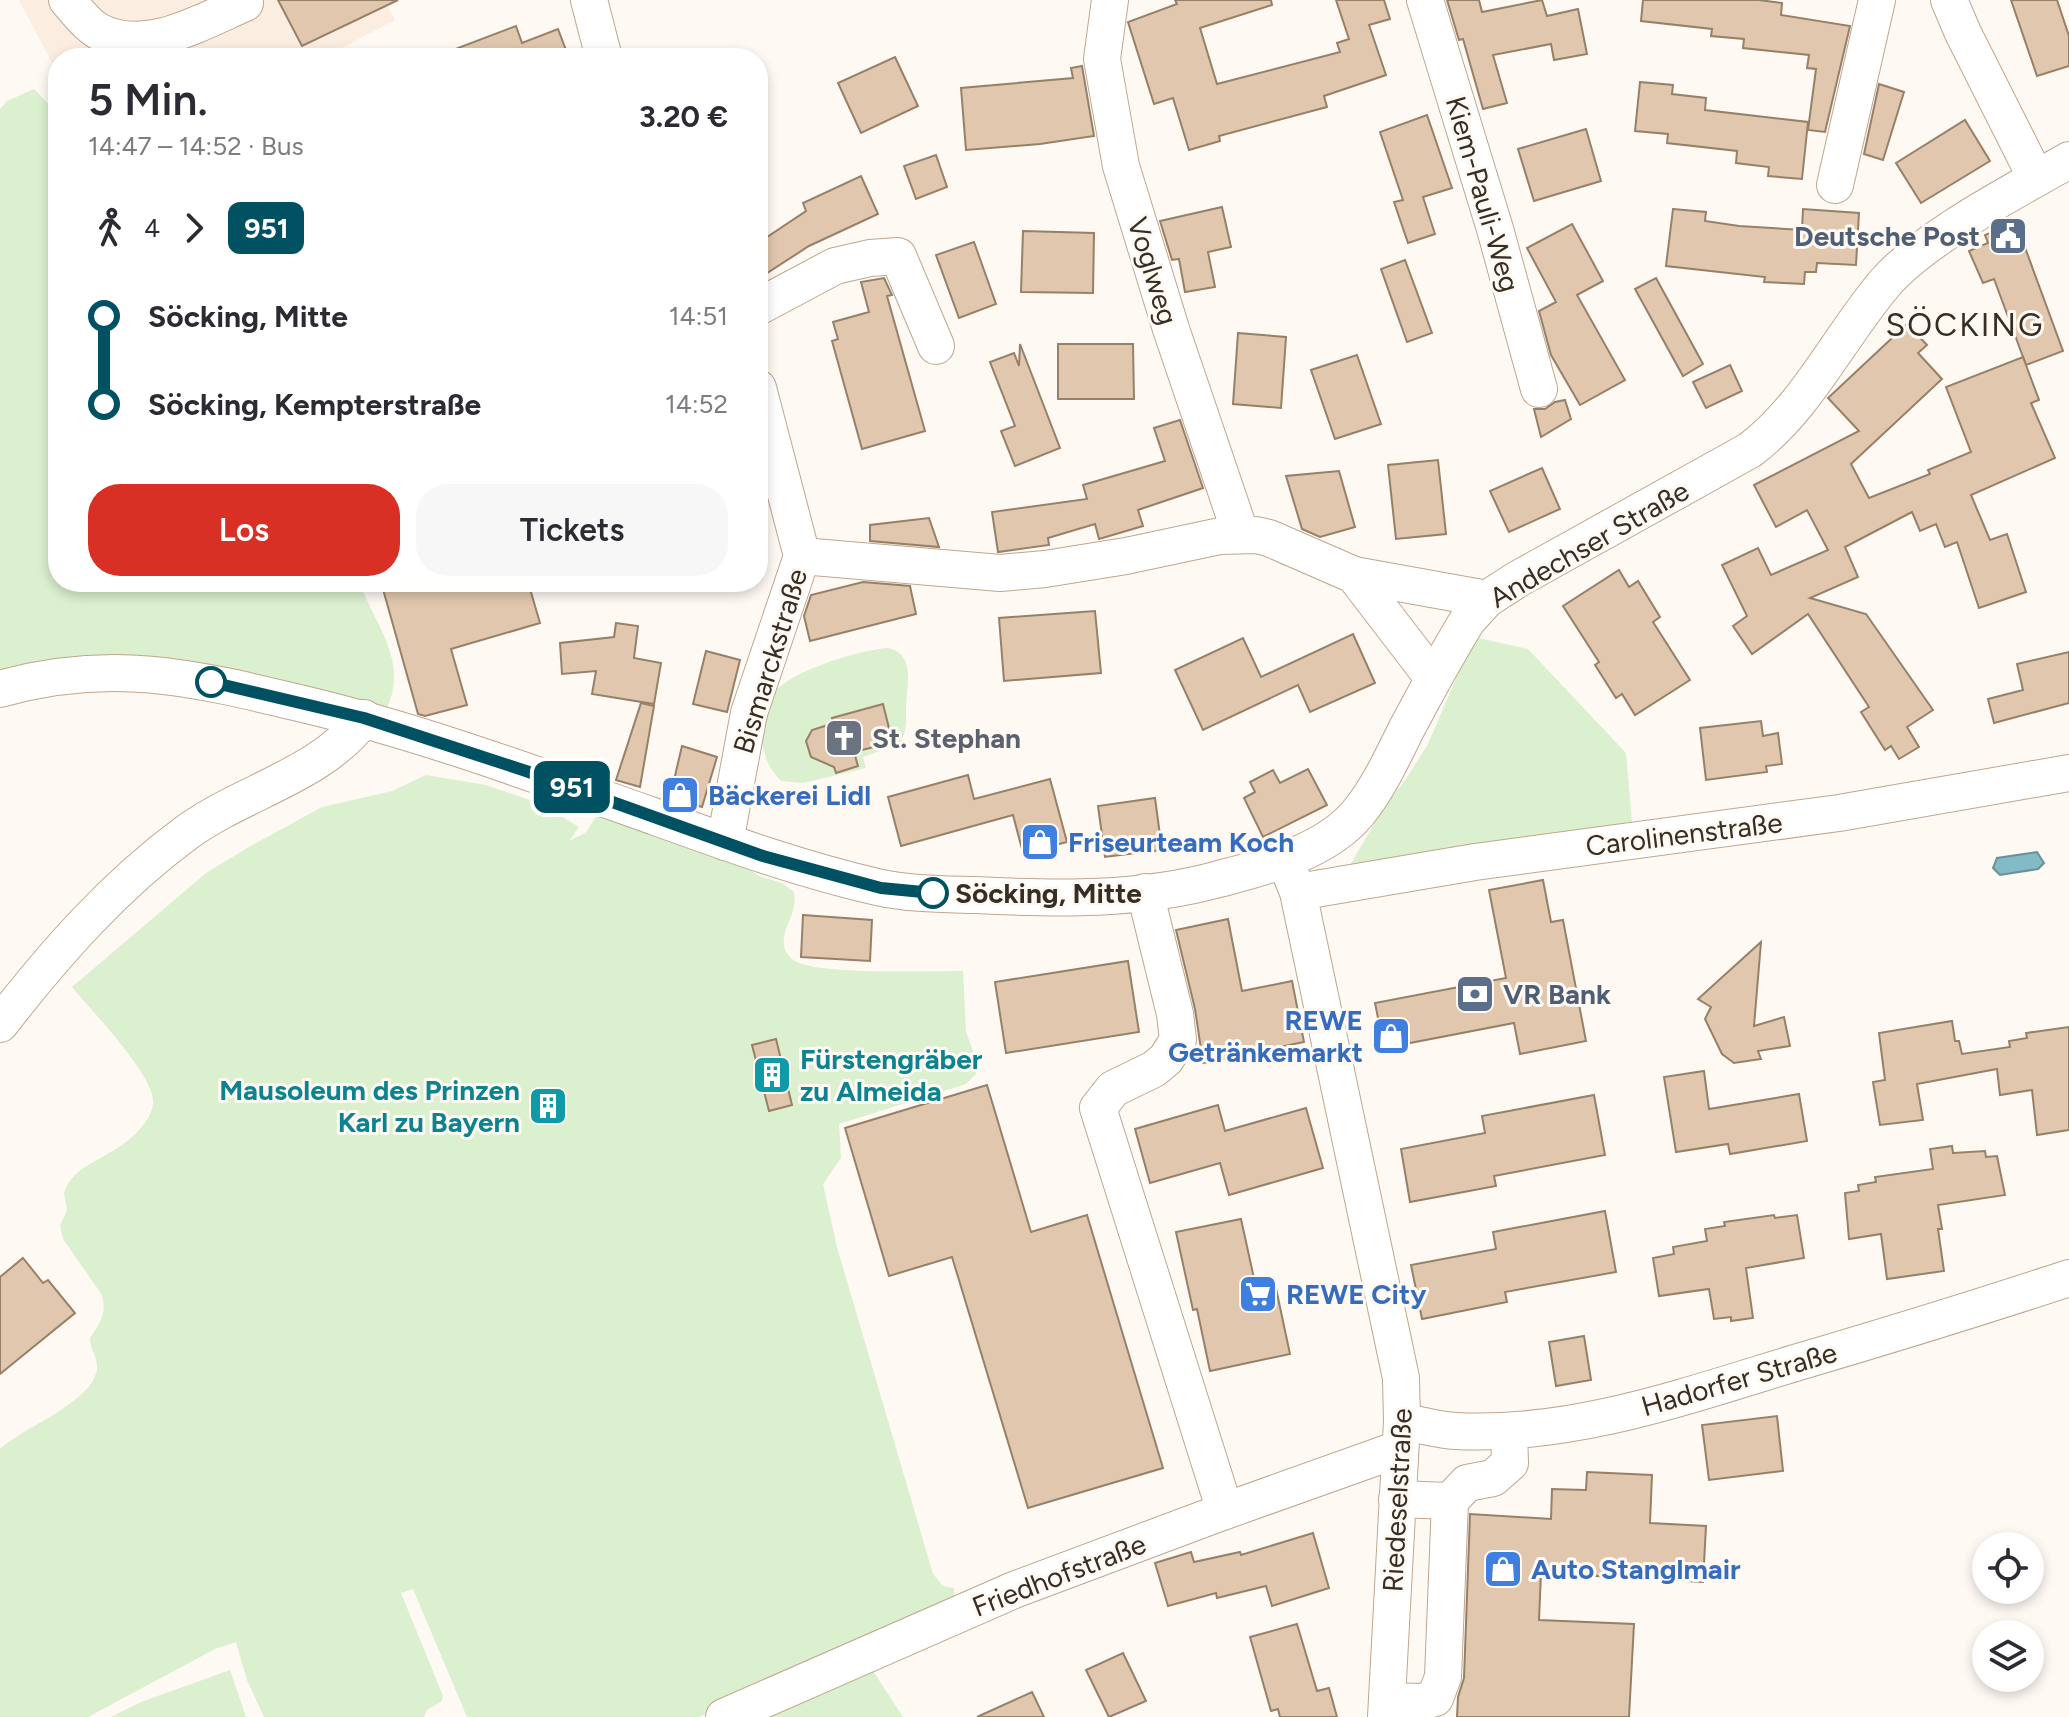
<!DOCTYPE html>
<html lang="de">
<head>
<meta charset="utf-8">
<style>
  :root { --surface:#fff; --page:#f7f7f7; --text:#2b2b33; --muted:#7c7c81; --accent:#d93025 }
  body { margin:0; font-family:Figtree,sans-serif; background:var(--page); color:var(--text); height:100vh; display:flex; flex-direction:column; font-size:30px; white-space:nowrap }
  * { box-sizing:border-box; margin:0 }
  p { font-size:26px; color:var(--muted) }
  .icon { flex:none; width:44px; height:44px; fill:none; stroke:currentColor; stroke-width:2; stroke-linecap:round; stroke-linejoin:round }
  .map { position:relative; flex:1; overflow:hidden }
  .panel { position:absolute; left:48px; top:48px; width:720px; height:544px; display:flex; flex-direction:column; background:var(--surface); border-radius:32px; box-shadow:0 4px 12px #0003 }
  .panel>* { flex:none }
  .badge { padding:0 16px; border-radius:12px; font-size:28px; line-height:52px }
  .tools { position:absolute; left:1972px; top:1532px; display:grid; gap:16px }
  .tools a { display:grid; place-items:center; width:72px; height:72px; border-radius:50%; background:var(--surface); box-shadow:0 4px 12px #0003; font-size:40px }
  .map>.badge { position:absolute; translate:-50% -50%; box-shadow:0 0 0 4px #fff }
  .legs { display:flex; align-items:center; gap:12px; height:88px; padding:0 40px; font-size:26px }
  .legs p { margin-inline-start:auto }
  .overview { display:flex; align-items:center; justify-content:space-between; height:136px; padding:0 40px }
  h1 { font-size:44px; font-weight:600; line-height:60px }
  .button { display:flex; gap:16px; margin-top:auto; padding:16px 40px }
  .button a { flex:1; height:92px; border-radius:32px; background:var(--accent); color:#fff; font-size:32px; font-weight:600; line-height:92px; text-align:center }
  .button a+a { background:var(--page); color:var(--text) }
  ul { padding:0 40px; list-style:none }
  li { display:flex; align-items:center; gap:28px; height:88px; font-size:30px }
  li i { display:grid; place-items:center; width:12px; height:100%; margin:0 10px; background:currentColor }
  li i::after { content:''; width:20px; height:20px; margin:-10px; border:6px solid; border-radius:50%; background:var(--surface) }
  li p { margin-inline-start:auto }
  li:first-child i { background:linear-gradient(#0000 50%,currentColor 0) }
  li:last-child i { background:linear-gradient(currentColor 50%,#0000 0) }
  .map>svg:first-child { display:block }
  .built { fill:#fbeee1 }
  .green { fill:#daf0ce }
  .water { fill:#82bac6; stroke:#6c9095; stroke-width:2 }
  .building { fill:#e0c7ae; stroke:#978068; stroke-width:2 }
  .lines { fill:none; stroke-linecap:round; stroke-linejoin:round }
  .minor-casing { stroke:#bfa68e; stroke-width:38 }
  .minor { stroke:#fff; stroke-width:36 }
  .line-1-casing { stroke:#fff; stroke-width:18 }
  .line-1 { stroke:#005262; stroke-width:12 }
  .stop-1-dot { fill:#fff; stroke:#005262; stroke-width:4 }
  .labels { text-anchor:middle; stroke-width:6; stroke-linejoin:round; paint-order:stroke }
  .street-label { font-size:28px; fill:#372d23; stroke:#fff9f4 }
  .service-label { font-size:28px; font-weight:bold; fill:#4e5e75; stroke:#fff9f4; text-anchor:end }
  .worship-label { font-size:28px; font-weight:bold; fill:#5b616d; stroke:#fff9f4; text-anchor:start }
  .shop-label { font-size:28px; font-weight:bold; fill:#366cbe; stroke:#fff9f4; text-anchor:start }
  .stop-label { font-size:28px; font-weight:bold; fill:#372d23; stroke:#fff9f4; text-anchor:start }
  .culture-label { font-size:28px; font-weight:bold; fill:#0d838f; stroke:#fff9f4; text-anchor:start }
  .quarter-label { font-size:32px; letter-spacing:2px; fill:#372d23; stroke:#fff9f4 }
</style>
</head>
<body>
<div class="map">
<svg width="2069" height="1717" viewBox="0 0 2069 1717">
  <rect width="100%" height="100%" fill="#fff9f4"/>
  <polygon class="built" points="19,0 384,0 395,20 323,58 58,58 58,74"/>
  <g class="green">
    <path d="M34,89L58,114V582H359C377,628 410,663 385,712L0,675V109L7,101Z"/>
    <polygon points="1474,637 1528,649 1626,753 1633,833 1349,867 1382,810 1406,779 1428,744"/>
    <path d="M888,648C917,655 906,686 906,708C906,723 907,730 900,744L863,757L866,768L803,783L781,781C769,769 765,758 762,742C760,727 764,707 773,694C789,671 860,650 888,648Z"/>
    <path d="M426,775L486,785L539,803L579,827L569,841L585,833L596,817L604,816L740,863L759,876L782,883L794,892C798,914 781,928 784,946C785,952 790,958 795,961C818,975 930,971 963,971L966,1032L975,1056L976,1074L966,1084L839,1124L841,1158L823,1184L837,1247L933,1574L943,1586L954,1588L955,1600L699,1717H467L413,1589L401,1593L443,1696L442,1701L427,1710L424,1717H264L247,1680L236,1642L215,1649L88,1717H0V1449C24,1427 93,1402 97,1369C98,1357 90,1350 90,1338C100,1323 107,1314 102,1295L63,1239L60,1226L67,1210L64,1193C72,1170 90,1165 109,1153C126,1144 152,1123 153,1103C156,1077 90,1009 72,987L206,873L249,847L322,807L392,791Z"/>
    <polygon points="230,1670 246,1717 111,1717 141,1702"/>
    <polygon points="873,1671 903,1717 761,1717"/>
  </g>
  <polygon class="water" points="2037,852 2044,863 2038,869 2000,875 1993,868 1997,858"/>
  <g class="building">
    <polygon points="278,0 398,0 302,46"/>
    <polygon points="1175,0 1271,0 1272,5 1200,28 1217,84 1340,52 1337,43 1349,39 1336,0 1384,0 1390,19 1369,25 1386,75 1324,96 1327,107 1219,136 1220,141 1189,150 1173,98 1154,104 1128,22 1177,4"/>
    <polygon points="1447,0 1479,0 1482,12 1542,0 1547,16 1578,9 1587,54 1554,60 1551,44 1493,55 1507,103 1483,109 1463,39 1459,40"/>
    <polygon points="1643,0 1759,0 1782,3 1781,15 1850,26 1825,132 1808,130 1816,69 1807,68 1809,55 1743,48 1744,39 1711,36 1712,29 1641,21"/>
    <polygon points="2011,0 2057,0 2069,36 2069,66 2037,76"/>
    <polygon points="516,26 522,43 558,29 569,58 438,58 437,56"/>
    <polygon points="895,57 918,106 861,133 838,83"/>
    <polygon points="1082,66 1094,136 1040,144 966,150 961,88 1073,78 1071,68"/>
    <polygon points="1640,82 1673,85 1672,94 1706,98 1705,110 1808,122 1802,179 1768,176 1769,167 1736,163 1737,151 1667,143 1668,134 1635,131"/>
    <polygon points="1879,84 1904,92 1883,160 1864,154"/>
    <polygon points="1427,115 1452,188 1423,197 1435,234 1408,243 1394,202 1403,200 1380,132"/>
    <polygon points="1965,120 1990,161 1921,203 1896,163"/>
    <polygon points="1586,129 1601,181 1534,201 1518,149"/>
    <polygon points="936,155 947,187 916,199 904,166"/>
    <polygon points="861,176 878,214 809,246 758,279 758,243 806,211 803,203"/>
    <polygon points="1222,207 1231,247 1208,252 1215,287 1185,292 1179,259 1172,260 1160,221"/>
    <polygon points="1673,209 1706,212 1705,221 1739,226 1802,230 1803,209 1859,213 1856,265 1817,263 1816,272 1805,272 1804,284 1764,282 1765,277 1666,266"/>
    <polygon points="2016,223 2063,351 2026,365 1994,279 1983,283 1969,251 1988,243 1985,235"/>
    <polygon points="1572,224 1603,281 1577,295 1625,380 1580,405 1551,355 1539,311 1556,302 1527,248"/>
    <polygon points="1023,231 1094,233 1093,293 1021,292"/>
    <polygon points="974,242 996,304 959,318 936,255"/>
    <polygon points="1405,260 1432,333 1407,342 1381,269"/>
    <polygon points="884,278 892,295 887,296 925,431 862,449 832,341 838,339 833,322 869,312 861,282"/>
    <polygon points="1656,278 1703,364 1683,376 1635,289"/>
    <polygon points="1907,324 1927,345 1918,353 1942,379 1851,464 1869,498 1930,474 1928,470 1971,452 1946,387 2023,357 2039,400 2031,403 2055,458 1971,495 1990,540 2007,534 2026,592 1979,608 1957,542 1945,547 1936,524 1920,531 1912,512 1845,547 1858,577 1810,598 1866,614 1933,710 1907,727 1919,747 1899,759 1891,746 1885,750 1861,712 1869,707 1808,614 1752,654 1733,626 1747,616 1722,565 1758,548 1771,575 1828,550 1807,510 1776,527 1754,485 1859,431 1828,398"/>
    <polygon points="1238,333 1286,337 1281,408 1233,404"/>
    <polygon points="1020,344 1060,448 1015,466 1001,431 1015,426 990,362 1014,353 1019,366"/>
    <polygon points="1058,344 1133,344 1134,399 1058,399"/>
    <polygon points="1357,355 1381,424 1335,439 1311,370"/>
    <polygon points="1730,365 1742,391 1706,408 1693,382"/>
    <polygon points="1565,400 1571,419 1541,437 1534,409 1545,409 1555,402"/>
    <polygon points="1180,420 1203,488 1138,510 1143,526 1099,539 1095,524 1048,538 1049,545 998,552 992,512 1087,499 1083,485 1165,461 1154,428"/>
    <polygon points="1438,460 1446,534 1396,539 1388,465"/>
    <polygon points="1542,468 1560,509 1509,532 1490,491"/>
    <polygon points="1339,471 1355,527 1320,537 1302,529 1286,476"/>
    <polygon points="929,518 939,547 870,541 870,525"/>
    <polygon points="1619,570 1629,587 1638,581 1660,617 1653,622 1690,680 1635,715 1622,694 1616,698 1595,665 1599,662 1563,606"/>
    <polygon points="381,582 528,582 540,623 451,649 467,705 425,716 418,714"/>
    <polygon points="863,582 910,586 916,614 810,641 804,616 811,595"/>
    <polygon points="1095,611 1101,673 1004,681 999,618"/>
    <polygon points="616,623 638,626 634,658 661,663 654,704 592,694 596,671 562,674 560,643 614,637"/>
    <polygon points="1353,634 1375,683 1310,712 1298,685 1203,730 1175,670 1243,638 1261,677"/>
    <polygon points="706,651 740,660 727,712 693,704"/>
    <polygon points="2069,652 2069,703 1994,723 1988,699 2023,690 2017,664"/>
    <polygon points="641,703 654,706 640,787 616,780"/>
    <polygon points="883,704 890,732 879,735 882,745 854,752 858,766 836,773 834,767 811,757 806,741 812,730 834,723 832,718"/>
    <polygon points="1761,721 1763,736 1778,733 1782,764 1766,766 1767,772 1706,780 1700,728"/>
    <polygon points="682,746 717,757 702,807 670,797"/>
    <polygon points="1308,769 1327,805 1263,837 1244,798 1255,792 1250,782 1273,770 1280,783"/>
    <polygon points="968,775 974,799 1050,779 1067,842 1023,853 1013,815 901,846 888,797"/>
    <polygon points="1155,798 1162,850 1105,857 1098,806"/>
    <polygon points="1543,880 1551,922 1563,920 1586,1041 1520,1054 1514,1023 1384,1048 1375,1003 1506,978 1489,890"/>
    <polygon points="803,915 872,920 870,961 801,957"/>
    <polygon points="1228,919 1242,991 1292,981 1304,1042 1203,1063 1195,1009 1176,930"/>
    <polygon points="1761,942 1754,1026 1784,1017 1790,1046 1758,1051 1761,1059 1734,1063 1722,1054 1705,1019 1711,1007 1698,999"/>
    <polygon points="1128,961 1139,1032 1006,1053 995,982"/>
    <polygon points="1952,1021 1955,1041 1959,1041 1962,1054 2010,1047 2009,1041 2027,1038 2026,1033 2069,1027 2069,1130 2037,1135 2032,1090 2000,1095 1997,1069 1917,1084 1923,1120 1880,1125 1873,1082 1885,1080 1879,1033"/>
    <polygon points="776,1039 792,1105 769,1111 752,1045"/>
    <polygon points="1704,1071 1709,1109 1799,1094 1807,1141 1730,1154 1728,1144 1676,1152 1664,1077"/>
    <polygon points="987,1085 1031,1232 1087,1215 1163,1468 1028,1508 952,1257 889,1276 845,1128"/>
    <circle cx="548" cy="1105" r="17"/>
    <polygon points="1594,1095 1605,1155 1494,1176 1496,1186 1410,1202 1401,1149 1485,1133 1482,1116"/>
    <polygon points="1218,1105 1225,1131 1306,1108 1323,1168 1229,1195 1220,1163 1150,1183 1135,1129"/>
    <polygon points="1952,1146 1953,1153 1985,1151 1986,1157 1997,1156 2005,1195 1938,1205 1942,1229 1938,1229 1944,1271 1887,1279 1881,1234 1849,1239 1845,1193 1859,1191 1858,1185 1876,1182 1875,1177 1933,1169 1930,1149"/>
    <polygon points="1605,1211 1616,1272 1505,1292 1507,1302 1422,1319 1411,1265 1496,1249 1493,1232"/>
    <polygon points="1774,1215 1775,1218 1797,1215 1804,1258 1746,1268 1753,1318 1731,1321 1731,1317 1714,1319 1709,1289 1659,1296 1653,1258 1674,1254 1673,1247 1707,1241 1705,1229 1725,1226 1724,1222"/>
    <polygon points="1241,1219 1255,1283 1274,1279 1290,1354 1210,1371 1197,1309 1193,1310 1176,1232"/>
    <polygon points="23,1258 43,1283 48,1280 75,1313 0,1374 0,1277"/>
    <polygon points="1584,1336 1591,1380 1556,1386 1549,1342"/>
    <polygon points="1777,1416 1783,1471 1709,1480 1702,1425"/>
    <polygon points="1587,1472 1652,1475 1650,1523 1706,1526 1703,1582 1541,1573 1539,1620 1634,1624 1629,1717 1457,1717 1458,1697 1464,1678 1470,1514 1551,1519 1552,1489 1586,1490"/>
    <polygon points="1313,1533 1329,1588 1272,1606 1266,1586 1217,1598 1216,1593 1168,1606 1155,1563 1191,1552 1194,1562 1240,1552 1241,1555"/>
    <polygon points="1297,1624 1317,1691 1329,1688 1337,1717 1280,1717 1278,1709 1271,1711 1250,1637"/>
    <polygon points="1123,1653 1146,1701 1109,1717 1086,1670"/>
    <polygon points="1032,1692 1044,1717 977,1717"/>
  </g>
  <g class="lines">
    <g class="minor-casing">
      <g id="minor">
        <path d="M67,0C76,10 86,24 98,31C145,56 201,22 245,3"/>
        <polyline points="589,0 604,58"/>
        <polyline points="1110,0 1102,59 1121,166 1171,329 1241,535"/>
        <polyline points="1425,0 1495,229 1539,389"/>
        <polyline points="1949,0 1963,33 2036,178"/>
        <polyline points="1835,185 1877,0"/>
        <polyline points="758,307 835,266 870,258 898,256 936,346"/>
        <polyline points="802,556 1000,573 1045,569 1126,556 1220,536 1256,535 1269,538 1354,575 1433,678"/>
        <polyline points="1354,575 1487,599"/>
        <path d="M0,689C110,658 191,677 299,703C418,731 534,774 650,815C725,842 799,869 877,887C908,894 942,894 975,895C1057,899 1139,901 1219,879C1265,867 1326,852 1358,813C1378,789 1393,756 1407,728C1426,692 1446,656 1467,621L1487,599L1518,579L1750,450C1807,407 1839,337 1885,283C1925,237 2015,191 2069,160"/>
        <polyline points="725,842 749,713 802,556 758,388"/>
        <polyline points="1284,858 1298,892 1401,1378 1402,1421 1386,1717"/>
        <polyline points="1145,892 1175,1014 1178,1040 1166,1059 1154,1069 1113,1089 1098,1108 1225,1511"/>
        <polyline points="1298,892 1475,862 1839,813 2069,773"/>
        <path d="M0,1024C55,953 114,886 186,833C243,791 321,776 364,718"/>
        <path d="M1402,1421C1420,1425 1438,1430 1456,1431C1572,1437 1686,1396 1795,1363C1887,1336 1978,1308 2069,1278"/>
        <polyline points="1397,1499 1450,1501 1467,1483 1493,1478 1510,1463 1509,1431"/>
        <polyline points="1387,1701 1421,1702 1435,1698 1443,1677 1450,1501"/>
        <polyline points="724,1717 1014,1590 1225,1511 1399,1449"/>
      </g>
    </g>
    <use href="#minor" class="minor"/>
  </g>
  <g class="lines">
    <g class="line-1-casing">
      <polyline id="line-1" points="211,682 364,718 526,771 763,856 881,888 933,893"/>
    </g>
    <use href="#line-1" class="line-1"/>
  </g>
  <defs>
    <g id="civic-square" transform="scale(2)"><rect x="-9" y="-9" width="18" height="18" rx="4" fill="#5c6f8a" stroke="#fff9f4"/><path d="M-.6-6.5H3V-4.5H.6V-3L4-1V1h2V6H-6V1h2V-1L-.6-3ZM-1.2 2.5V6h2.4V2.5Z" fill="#fff"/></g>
    <g id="church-square" transform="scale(2)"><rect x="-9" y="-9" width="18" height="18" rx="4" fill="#6b7280" stroke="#fff9f4"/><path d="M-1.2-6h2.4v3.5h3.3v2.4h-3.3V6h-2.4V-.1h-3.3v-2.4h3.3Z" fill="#fff"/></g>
    <g id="shop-square" transform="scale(2)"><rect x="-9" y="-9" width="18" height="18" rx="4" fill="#3f7fe0" stroke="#fff9f4"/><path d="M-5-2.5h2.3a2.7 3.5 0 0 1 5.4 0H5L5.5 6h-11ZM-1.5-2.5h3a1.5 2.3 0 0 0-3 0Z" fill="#fff"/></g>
    <g id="bank-square" transform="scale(2)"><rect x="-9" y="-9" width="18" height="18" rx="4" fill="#5c6f8a" stroke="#fff9f4"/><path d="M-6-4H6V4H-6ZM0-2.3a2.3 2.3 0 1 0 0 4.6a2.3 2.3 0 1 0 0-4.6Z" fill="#fff"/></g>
    <g id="building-square" transform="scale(2)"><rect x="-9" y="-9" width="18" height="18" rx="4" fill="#0f9aa8" stroke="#fff9f4"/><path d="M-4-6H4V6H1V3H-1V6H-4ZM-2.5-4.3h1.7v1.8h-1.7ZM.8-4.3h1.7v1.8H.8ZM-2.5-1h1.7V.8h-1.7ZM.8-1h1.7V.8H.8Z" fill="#fff"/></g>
    <g id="supermarket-square" transform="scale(2)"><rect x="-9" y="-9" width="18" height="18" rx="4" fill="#3f7fe0" stroke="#fff9f4"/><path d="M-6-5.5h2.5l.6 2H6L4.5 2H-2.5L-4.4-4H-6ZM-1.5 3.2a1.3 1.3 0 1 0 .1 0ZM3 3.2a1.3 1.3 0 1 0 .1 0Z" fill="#fff"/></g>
  </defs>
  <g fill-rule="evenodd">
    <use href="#civic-square" x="2008" y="236"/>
    <use href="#church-square" x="844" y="738"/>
    <use href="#shop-square" x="680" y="795"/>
    <use href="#shop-square" x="1040" y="842"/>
    <use href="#bank-square" x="1475" y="994"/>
    <use href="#shop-square" x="1391" y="1036"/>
    <use href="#building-square" x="772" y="1075"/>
    <use href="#building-square" x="548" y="1106"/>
    <use href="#supermarket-square" x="1258" y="1294"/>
    <use href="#shop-square" x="1503" y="1569"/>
  </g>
  <g class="stop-1-dot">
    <circle cx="211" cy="682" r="14"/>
    <circle cx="933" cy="893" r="14"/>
  </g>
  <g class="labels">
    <g class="street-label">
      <text transform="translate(1483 194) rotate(74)" y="10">Kiem-Pauli-Weg</text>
      <text transform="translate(1153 271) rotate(73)" y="10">Voglweg</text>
      <text transform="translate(1589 544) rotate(-30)" y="10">Andechser Straße</text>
      <text transform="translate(770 661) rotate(-73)" y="10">Bismarckstraße</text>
      <text transform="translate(1684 834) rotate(-7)" y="10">Carolinenstraße</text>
      <text transform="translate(1739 1379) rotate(-16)" y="10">Hadorfer Straße</text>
      <text transform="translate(1397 1500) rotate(-87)" y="10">Riedeselstraße</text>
      <text transform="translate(1059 1575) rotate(-21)" y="10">Friedhofstraße</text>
    </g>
    <g class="service-label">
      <text x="1980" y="246">Deutsche Post</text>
      <text x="1503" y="1004" text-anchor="start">VR Bank</text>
    </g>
    <g class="worship-label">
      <text x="872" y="748">St. Stephan</text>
    </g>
    <g class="shop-label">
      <text x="708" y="805">Bäckerei Lidl</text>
      <text x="1068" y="852">Friseurteam Koch</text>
      <text x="1363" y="1030" text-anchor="end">REWE<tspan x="1363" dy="32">Getränkemarkt</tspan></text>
      <text x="1286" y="1304">REWE City</text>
      <text x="1531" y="1579">Auto Stanglmair</text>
    </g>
    <g class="stop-label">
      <text x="955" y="903">Söcking, Mitte</text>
    </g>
    <g class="culture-label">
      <text x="800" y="1069">Fürstengräber<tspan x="800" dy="32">zu Almeida</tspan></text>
      <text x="520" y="1100" text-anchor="end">Mausoleum des Prinzen<tspan x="520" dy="32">Karl zu Bayern</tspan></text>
    </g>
    <g class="quarter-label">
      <text x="1965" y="336">SÖCKING</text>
    </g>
  </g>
</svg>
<div class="tools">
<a><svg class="icon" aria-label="locate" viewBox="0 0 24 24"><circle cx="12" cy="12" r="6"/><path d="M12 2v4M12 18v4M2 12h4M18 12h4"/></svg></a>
<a><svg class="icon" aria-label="layers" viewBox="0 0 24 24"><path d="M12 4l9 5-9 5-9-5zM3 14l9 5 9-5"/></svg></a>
</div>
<b class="badge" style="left:572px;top:787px;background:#005262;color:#fff">951</b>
<section class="panel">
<div class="overview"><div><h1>5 Min.</h1><p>14:47 – 14:52 · Bus</p></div><b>3.20 €</b></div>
<div class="legs"><svg class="icon" aria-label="walk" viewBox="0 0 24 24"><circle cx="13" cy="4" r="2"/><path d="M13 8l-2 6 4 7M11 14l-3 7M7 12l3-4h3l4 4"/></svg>4<svg class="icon" aria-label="forward" viewBox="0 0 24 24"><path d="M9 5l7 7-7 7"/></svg><b class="badge" style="background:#005262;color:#fff">951</b></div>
<ul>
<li><i style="color:#005262"></i><b>Söcking, Mitte</b><p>14:51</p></li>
<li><i style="color:#005262"></i><b>Söcking, Kempterstraße</b><p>14:52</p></li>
</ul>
<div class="button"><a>Los</a><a>Tickets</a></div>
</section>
</div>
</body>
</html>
